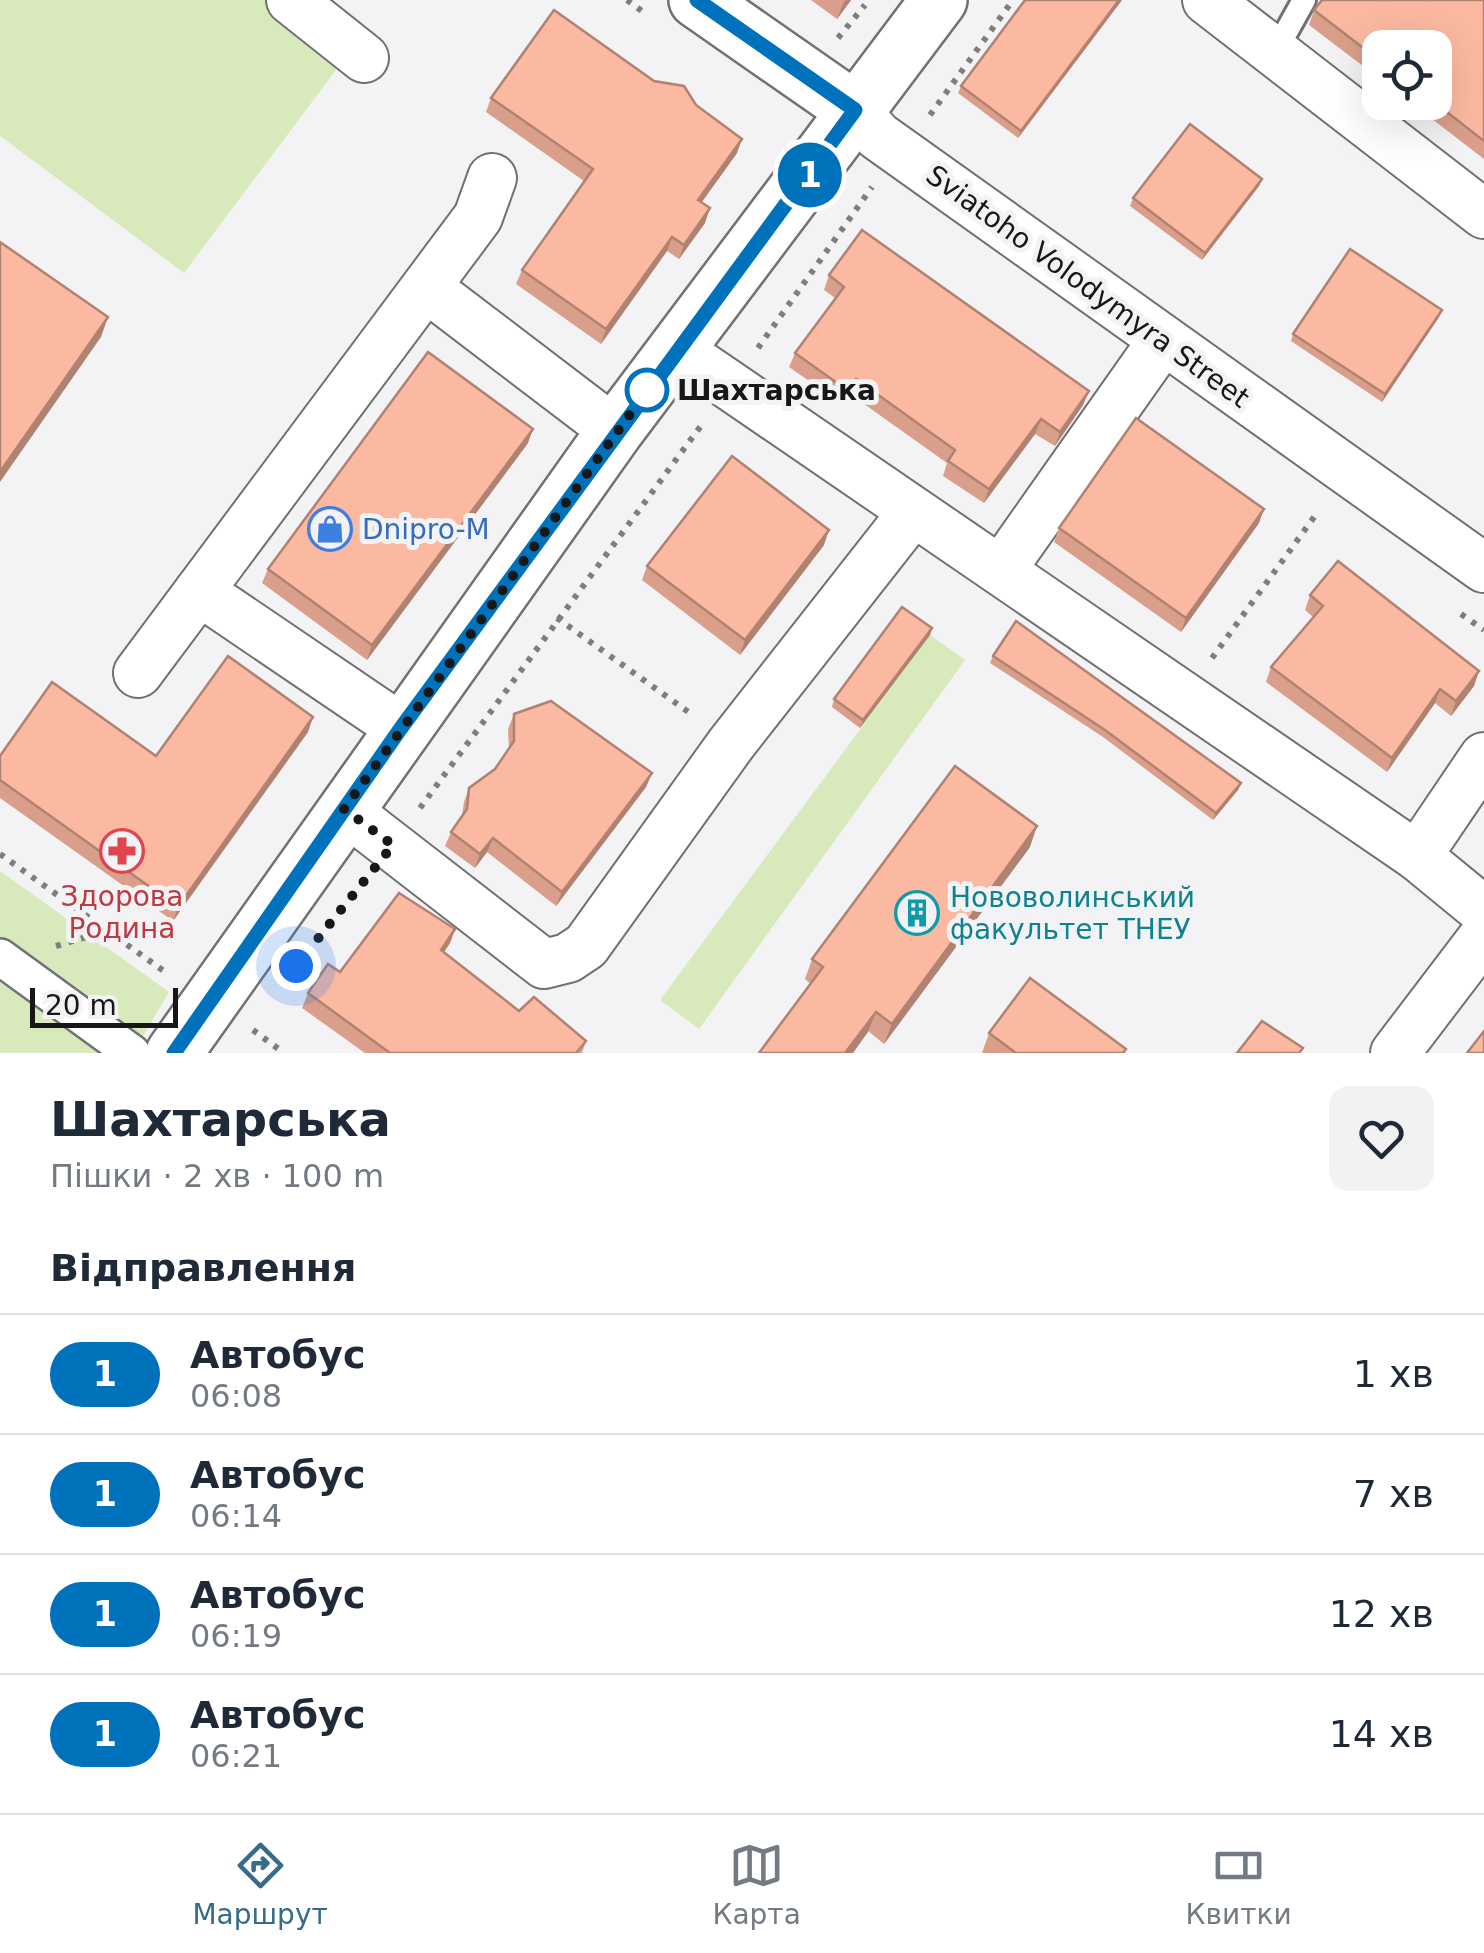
<!DOCTYPE html>
<html lang="uk">
<head>
<meta charset="utf-8">
<style>
  :root { --surface:#fff; --page:#f2f2f3; --text:#1f2937; --muted:#747a83; --line:#e0e1e3; --accent:#356c87 }
  body { margin:0; font-family:"DejaVu Sans",sans-serif; background:var(--page); color:var(--text); height:100vh; display:flex; flex-direction:column; font-size:38px; white-space:nowrap }
  * { box-sizing:border-box; margin:0 }
  p { font-size:32px; color:var(--muted) }
  .icon { flex:none; width:55px; height:55px; fill:none; stroke:currentColor; stroke-width:2; stroke-linecap:round; stroke-linejoin:round }
  .map { position:relative; height:1053px; overflow:hidden }
  .side { display:flex; flex-direction:column; background:var(--surface); flex:1 }
  .side>* { flex:none }
  .badge { padding:0 20px; border-radius:32px; font-size:35px; line-height:65px }
  .controls { position:absolute; left:1362px; top:30px; display:grid; gap:20px }
  .controls a { display:grid; place-items:center; width:90px; height:90px; border-radius:20px; background:var(--surface); box-shadow:0 10px 40px #0002; font-size:50px }
  .scale { position:absolute; left:30px; bottom:25px; width:148px; box-sizing:border-box; padding-left:10px; border:5px solid #171717; border-top:0; font-size:28px; line-height:35px; white-space:nowrap; color:#171717; -webkit-text-stroke:8px #f3f3f5; paint-order:stroke }
  .you { position:absolute; width:50px; height:50px; margin:-25px; border:8px solid #fff; border-radius:50%; background:#1a73e8; box-shadow:0 0 0 15px #1a73e833 }
  .map>.badge { position:absolute; translate:-50% -50%; box-shadow:0 0 0 5px #fff }
  h2 { padding:0 50px; font-size:38px; line-height:90px }
  .round { display:grid; place-items:center; flex:none; width:105px; height:105px; border-radius:20px; background:var(--page) }
  .overview { display:flex; align-items:center; justify-content:space-between; height:170px; padding:0 50px }
  h1 { font-size:48px; font-weight:800; line-height:75px }
  ul { padding:0; list-style:none }
  li { display:flex; align-items:center; gap:30px; height:120px; padding:0 50px; border-top:2px solid var(--line) }
  li div { flex:1 }
  li b { display:block; font-size:38px }
  li em { font-style:normal }
  li .badge { min-width:110px; font-weight:700; text-align:center }
  .tabs { display:flex; justify-content:space-around; align-items:center; height:140px; border-top:2px solid var(--line); background:var(--surface); font-size:28px; color:var(--muted) }
  .tabs a { display:grid; justify-items:center; gap:5px }
  .tabs .current { color:var(--accent) }
  .map>svg:first-child { display:block }
  .green { fill:#d8eabc }
  .lines { fill:none; stroke-linecap:round; stroke-linejoin:round }
  .service-casing { stroke:#717173; stroke-width:28 }
  .pedestrian-casing { stroke:#717173; stroke-width:40 }
  .minor-casing { stroke:#717173; stroke-width:52 }
  .tertiary-casing { stroke:#717173; stroke-width:60 }
  .path { stroke:#7e7e7f; stroke-width:6; stroke-dasharray:5 8; stroke-linecap:butt }
  .service { stroke:#fff; stroke-width:22 }
  .pedestrian { stroke:#fff; stroke-width:35 }
  .minor { stroke:#fff; stroke-width:48 }
  .tertiary { stroke:#fff; stroke-width:55 }
  .wall { fill:#d99f8a }
  .shaded-wall { fill:#b08271 }
  .building { fill:#fcb9a1; stroke:#b08271; stroke-width:2.5 }
  .line-casing { stroke:#fff; stroke-width:22 }
  .line { stroke:#0072bc; stroke-width:15 }
  .walk { stroke:#171717; stroke-width:10; stroke-dasharray:0 18 }
  .stop-dot { fill:#fff; stroke:#0072bc; stroke-width:5 }
  .labels { text-anchor:middle; stroke-width:10; stroke-linejoin:round; paint-order:stroke }
  .street-label { font-size:28px; fill:#171717; stroke:#f3f3f5 }
  .stop-label { font-size:28px; font-weight:bold; fill:#171717; stroke:#f3f3f5; text-anchor:start }
  .shop-label { font-size:28px; fill:#366cbe; stroke:#f3f3f5; text-anchor:start }
  .health-label { font-size:28px; fill:#be3a42; stroke:#f3f3f5 }
  .culture-label { font-size:28px; fill:#0d838f; stroke:#f3f3f5; text-anchor:start }
</style>
</head>
<body>
<div class="map">
<svg width="1484" height="1053" viewBox="0 0 1484 1053">
  <rect width="100%" height="100%" fill="#f3f3f5"/>
  <g class="green">
    <polygon points="0,0 282,0 350,51 184,273 0,136"/>
    <polygon points="930,635 965,660 699,1029 660,1000"/>
    <polygon points="0,871 169,992 137,1046 0,949"/>
    <polygon points="0,982 104,1053 0,1053"/>
  </g>
  <g class="lines">
    <g class="service-casing">
      <polyline id="service" points="1275,52 1304,0"/>
    </g>
    <g class="pedestrian-casing">
      <polyline id="pedestrian" points="0,957 132,1053"/>
    </g>
    <g class="minor-casing">
      <g id="minor">
        <polyline points="291,0 364,58"/>
        <polyline points="1207,0 1484,214"/>
        <polyline points="855,110 878,136 1484,568"/>
        <polyline points="426,287 615,431"/>
        <polyline points="678,350 1417,856 1484,911"/>
        <polyline points="1001,570 1163,340"/>
        <polyline points="199,591 401,728"/>
        <polyline points="138,673 478,217 492,178"/>
        <polyline points="344,809 544,964 568,958 586,946 731,744 913,512"/>
        <polyline points="1417,856 1484,757"/>
        <polyline points="1395,1053 1484,936"/>
      </g>
    </g>
    <g class="tertiary-casing">
      <g id="tertiary">
        <polyline points="697,0 855,110"/>
        <polyline points="174,1053 615,431 939,0"/>
      </g>
    </g>
    <g class="path">
      <polyline points="627,0 646,14"/>
      <polyline points="838,38 865,5"/>
      <polyline points="930,115 1013,0"/>
      <polyline points="758,348 872,187"/>
      <polyline points="1461,614 1484,630"/>
      <polyline points="557,618 694,716"/>
      <polyline points="1212,658 1317,513"/>
      <polyline points="420,808 703,423"/>
      <polyline points="0,854 168,974"/>
      <polyline points="56,946 107,931"/>
      <polyline points="253,1030 284,1053"/>
    </g>
    <use href="#service" class="service"/>
    <use href="#pedestrian" class="pedestrian"/>
    <use href="#minor" class="minor"/>
    <use href="#tertiary" class="tertiary"/>
  </g>
  <g class="wall">
    <polygon points="811,0 851,0 837,19"/>
    <polygon points="1122,0 1018,138 958,93 961,86"/>
    <polygon points="1484,0 1484,159 1410,102 1435,102 1380,48 1380,79 1309,25 1314,10"/>
    <polygon points="654,81 696,105 737,153 702,202 705,223 679,259 667,251 601,344 516,284 522,270 584,181 486,112 491,98"/>
    <polygon points="1262,179 1259,186 1202,260 1130,206 1133,198"/>
    <polygon points="829,275 1083,405 1055,446 1035,434 984,503 943,476 947,463 850,394 842,404 789,367 795,353 835,298 824,290"/>
    <polygon points="1439,317 1382,402 1291,341 1293,334"/>
    <polygon points="528,443 367,660 262,583 268,569"/>
    <polygon points="1259,523 1181,632 1054,542 1059,528"/>
    <polygon points="824,545 740,655 642,580 647,566"/>
    <polygon points="1310,595 1474,686 1451,716 1435,703 1387,772 1266,682 1271,667 1313,617 1305,610"/>
    <polygon points="932,628 930,635 860,728 832,707 834,699"/>
    <polygon points="993,656 1241,783 1238,790 1213,820 1103,737 990,663"/>
    <polygon points="514,714 652,773 646,787 556,906 487,852 475,868 445,846 451,832 462,815 464,802 469,788 495,769 509,749 508,729"/>
    <polygon points="308,732 173,921 0,798 0,756 156,756"/>
    <polygon points="1030,847 884,1044 805,979 812,959"/>
    <polygon points="455,929 450,943 444,952 519,1011 586,1041 582,1053 365,1053 302,1008 308,993 340,972"/>
    <polygon points="989,1033 1125,1053 982,1053"/>
  </g>
  <g class="shaded-wall">
    <polygon points="846,0 851,0 837,19 843,4"/>
    <polygon points="1119,0 1122,0 1018,138 1021,131"/>
    <polygon points="742,139 737,153 693,214 698,200"/>
    <polygon points="1262,179 1259,186 1202,260 1205,253"/>
    <polygon points="710,208 705,223 679,259 684,245"/>
    <polygon points="672,237 667,251 601,344 606,329"/>
    <polygon points="1442,310 1439,317 1382,402 1385,394"/>
    <polygon points="108,317 101,337 0,482 0,472"/>
    <polygon points="856,379 850,394 842,404 847,390"/>
    <polygon points="1089,391 1083,405 1055,446 1060,432"/>
    <polygon points="1041,419 1035,434 984,503 989,489"/>
    <polygon points="533,429 528,443 367,660 372,645"/>
    <polygon points="1264,509 1259,523 1181,632 1186,618"/>
    <polygon points="829,530 824,545 740,655 745,640"/>
    <polygon points="932,628 930,635 860,728 863,720"/>
    <polygon points="1479,671 1474,686 1451,716 1456,701"/>
    <polygon points="1440,689 1435,703 1387,772 1392,758"/>
    <polygon points="313,717 308,732 173,921 178,907"/>
    <polygon points="652,773 646,787 556,906 562,892"/>
    <polygon points="1241,783 1238,790 1213,820 1216,813"/>
    <polygon points="1037,826 1030,847 884,1044 892,1024"/>
    <polygon points="493,838 487,852 475,868 480,854"/>
    <polygon points="455,929 450,943 436,964 441,950"/>
    <polygon points="876,1012 868,1032 853,1053 845,1053"/>
  </g>
  <g class="building">
    <polygon points="1025,0 1119,0 1021,131 961,86"/>
    <polygon points="1322,0 1484,0 1484,141 1434,102 1435,48 1380,48 1380,61 1314,10"/>
    <polygon points="554,10 654,81 684,86 696,105 742,139 698,200 710,208 684,245 672,237 606,329 522,270 593,169 491,98"/>
    <polygon points="1190,124 1262,179 1205,253 1133,198"/>
    <polygon points="862,230 1089,391 1060,432 1041,419 989,489 948,461 955,450 856,379 847,390 795,353 844,287 829,275"/>
    <polygon points="0,242 108,317 0,472"/>
    <polygon points="1350,249 1442,310 1385,394 1293,334"/>
    <polygon points="428,352 533,429 372,645 268,569"/>
    <polygon points="1136,418 1264,509 1186,618 1059,528"/>
    <polygon points="732,456 829,530 745,640 647,566"/>
    <polygon points="1338,561 1479,671 1456,701 1440,689 1392,758 1271,667 1323,606 1310,595"/>
    <polygon points="902,607 932,628 863,720 834,699"/>
    <polygon points="1016,621 1241,783 1216,813 1105,730 993,656"/>
    <polygon points="228,656 313,717 178,907 0,780 0,756 52,682 156,756"/>
    <polygon points="551,701 652,773 562,892 493,838 480,854 451,832 467,809 469,788 495,769 514,741 514,714"/>
    <polygon points="955,766 1037,826 892,1024 876,1012 845,1053 759,1053 823,967 812,959"/>
    <polygon points="399,893 455,929 441,950 519,1011 534,997 586,1041 576,1053 390,1053 308,993 328,964 340,972"/>
    <polygon points="1030,978 1126,1049 1123,1053 1016,1053 989,1033"/>
    <polygon points="1262,1021 1303,1048 1299,1053 1237,1053"/>
    <polygon points="1484,1031 1484,1053 1467,1053"/>
  </g>
  <g class="lines">
    <g class="line-casing">
      <polyline id="line" points="174,1053 401,728 855,110 697,0"/>
    </g>
    <use href="#line" class="line"/>
    <polyline class="walk" points="296,966 393,845 344,809 657,377 647,390"/>
  </g>
  <defs>
    <g id="shop-ring" transform="scale(2.25)"><circle r="9.5" fill="#f3f3f5" stroke="#3f7fe0" stroke-width="1.5"/><path d="M-5-2.5h2.3a2.7 3.5 0 0 1 5.4 0H5L5.5 6h-11ZM-1.5-2.5h3a1.5 2.3 0 0 0-3 0Z" fill="#3f7fe0"/></g>
    <g id="pharmacy-ring" transform="scale(2.25)"><circle r="9.5" fill="#f3f3f5" stroke="#e0444e" stroke-width="1.5"/><path d="M-2-6h4v4h4v4h-4v4h-4v-4h-4v-4h4Z" fill="#e0444e"/></g>
    <g id="building-ring" transform="scale(2.25)"><circle r="9.5" fill="#f3f3f5" stroke="#0f9aa8" stroke-width="1.5"/><path d="M-4-6H4V6H1V3H-1V6H-4ZM-2.5-4.3h1.7v1.8h-1.7ZM.8-4.3h1.7v1.8H.8ZM-2.5-1h1.7V.8h-1.7ZM.8-1h1.7V.8H.8Z" fill="#0f9aa8"/></g>
  </defs>
  <g fill-rule="evenodd">
    <use href="#shop-ring" x="330" y="529"/>
    <use href="#pharmacy-ring" x="122" y="851"/>
    <use href="#building-ring" x="917" y="913"/>
  </g>
  <circle class="stop-dot" cx="647" cy="390" r="20"/>
  <g class="labels">
    <g class="street-label">
      <text transform="translate(1088 286) rotate(36)" y="10">Sviatoho Volodymyra Street</text>
    </g>
    <g class="stop-label">
      <text x="677" y="400">Шахтарська</text>
    </g>
    <g class="shop-label">
      <text x="362" y="539">Dnipro-M</text>
    </g>
    <g class="health-label">
      <text x="122" y="906">Здорова<tspan x="122" dy="32">Родина</tspan></text>
    </g>
    <g class="culture-label">
      <text x="950" y="907">Нововолинський<tspan x="950" dy="32">факультет ТНЕУ</tspan></text>
    </g>
  </g>
</svg>
<div class="controls">
<a><svg class="icon" aria-label="locate" viewBox="0 0 24 24"><circle cx="12" cy="12" r="6"/><path d="M12 2v4M12 18v4M2 12h4M18 12h4"/></svg></a>
</div>
<div class="scale">20 m</div>
<div class="you" style="left:296px;top:966px"></div>
<b class="badge" style="left:810px;top:175px;background:#0072bc;color:#fff">1</b>
</div>
<section class="side">
<div class="overview"><div><h1>Шахтарська</h1><p>Пішки · 2 хв · 100 m</p></div><a class="round"><svg class="icon" aria-label="heart" viewBox="0 0 24 24"><path d="M12 20l-8-8c-3-5 5-10 8-4 3-6 11-1 8 4z"/></svg></a></div>
<h2>Відправлення</h2>
<ul>
<li><span class="badge" style="background:#0072bc;color:#fff">1</span><div><b>Автобус</b><p>06:08</p></div><em>1 хв</em></li>
<li><span class="badge" style="background:#0072bc;color:#fff">1</span><div><b>Автобус</b><p>06:14</p></div><em>7 хв</em></li>
<li><span class="badge" style="background:#0072bc;color:#fff">1</span><div><b>Автобус</b><p>06:19</p></div><em>12 хв</em></li>
<li><span class="badge" style="background:#0072bc;color:#fff">1</span><div><b>Автобус</b><p>06:21</p></div><em>14 хв</em></li>
</ul>
</section>
<nav class="tabs">
<a class="current"><svg class="icon" aria-label="directions" viewBox="0 0 24 24"><path d="M12 3l9 9-9 9-9-9zM9 14v-3h6M13 9l2 2-2 2"/></svg>Маршрут</a>
<a><svg class="icon" aria-label="map" viewBox="0 0 24 24"><path d="M3 6l6-2 6 2 6-2v14l-6 2-6-2-6 2zM9 4v14M15 6v14"/></svg>Карта</a>
<a><svg class="icon" aria-label="tickets" viewBox="0 0 24 24"><path d="M3 7h18v10H3zM15 7v10"/></svg>Квитки</a>
</nav>
</body>
</html>
